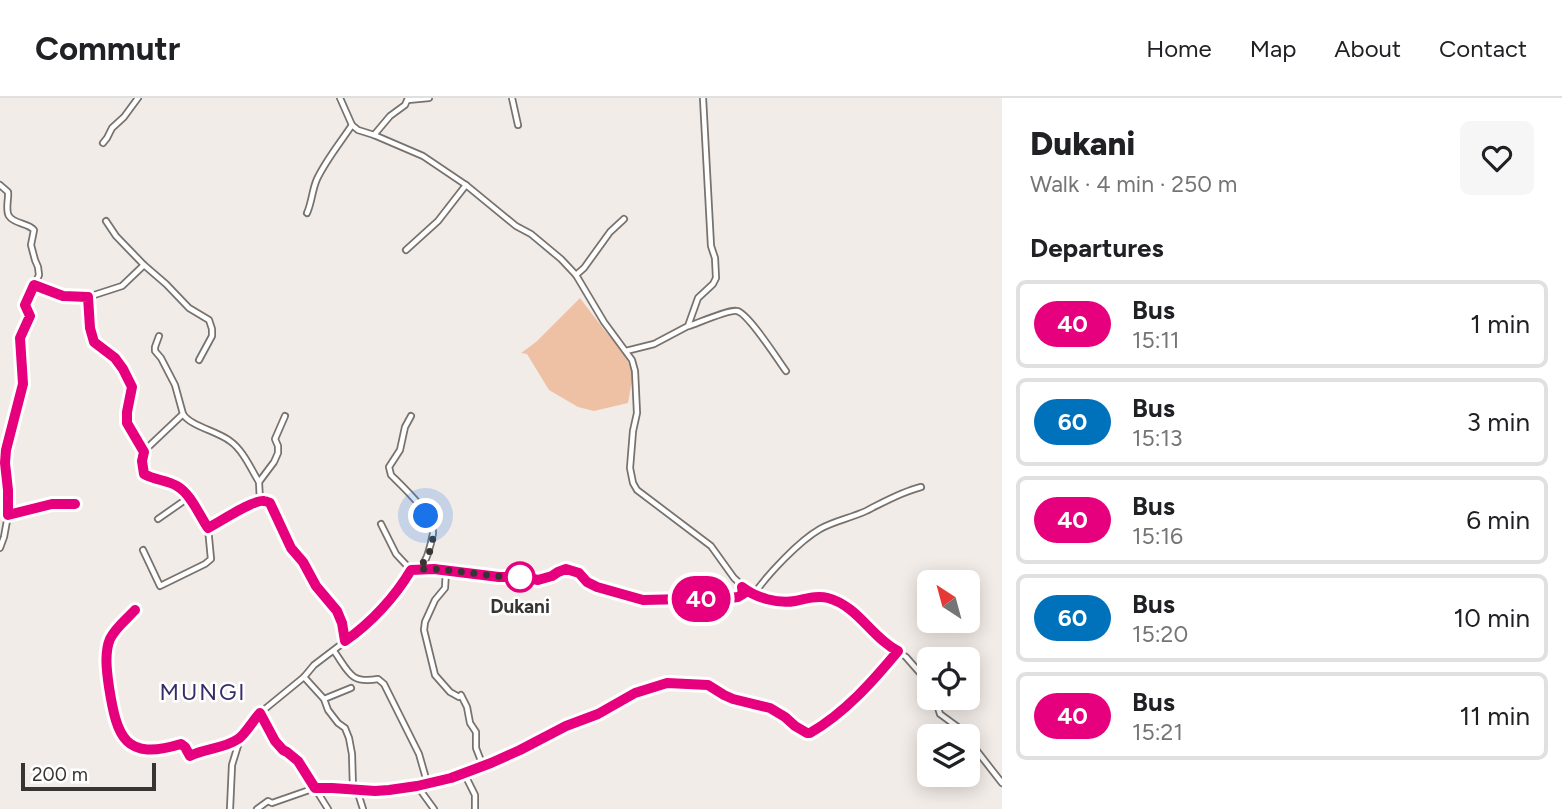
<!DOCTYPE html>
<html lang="en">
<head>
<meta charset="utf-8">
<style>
  :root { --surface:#fff; --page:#f6f6f6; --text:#202124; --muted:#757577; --line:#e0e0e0 }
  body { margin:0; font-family:Figtree,sans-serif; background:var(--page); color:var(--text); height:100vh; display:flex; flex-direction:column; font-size:26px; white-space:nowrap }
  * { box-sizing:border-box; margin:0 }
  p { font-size:23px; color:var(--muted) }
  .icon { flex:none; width:38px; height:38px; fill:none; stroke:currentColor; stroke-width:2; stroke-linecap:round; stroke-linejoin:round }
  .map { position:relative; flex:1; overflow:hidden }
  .drawer { display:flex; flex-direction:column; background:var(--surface); width:560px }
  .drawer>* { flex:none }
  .badge { padding:0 14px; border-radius:23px; font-size:24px; line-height:46px }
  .needle { width:46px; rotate:324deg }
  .controls { position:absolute; left:917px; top:472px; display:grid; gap:14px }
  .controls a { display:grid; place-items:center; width:63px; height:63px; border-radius:10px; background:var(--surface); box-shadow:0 4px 18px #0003; font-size:35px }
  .scale { position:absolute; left:21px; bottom:18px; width:135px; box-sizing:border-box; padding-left:7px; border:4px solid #373533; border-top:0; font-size:19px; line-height:24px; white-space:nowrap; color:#373533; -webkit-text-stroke:5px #fff; paint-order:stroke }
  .you { position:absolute; width:35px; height:35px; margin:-18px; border:5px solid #fff; border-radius:50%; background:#1a73e8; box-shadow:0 0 0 10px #1a73e833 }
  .map>.badge { position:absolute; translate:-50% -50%; box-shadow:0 0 0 4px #fff }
  h2 { padding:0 28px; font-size:26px; line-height:63px }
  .round { display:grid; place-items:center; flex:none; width:74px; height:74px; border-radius:10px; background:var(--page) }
  .summary { display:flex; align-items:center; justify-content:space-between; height:119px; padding:0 28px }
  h1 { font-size:33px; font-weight:800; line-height:52px }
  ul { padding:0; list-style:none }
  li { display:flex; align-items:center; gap:21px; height:88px; margin:0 14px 10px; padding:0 14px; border:4px solid var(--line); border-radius:10px }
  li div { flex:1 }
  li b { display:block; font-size:26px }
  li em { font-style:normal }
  li .badge { min-width:77px; font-weight:700; text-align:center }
  header { display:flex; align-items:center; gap:42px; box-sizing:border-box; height:98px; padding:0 35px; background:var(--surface); border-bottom:2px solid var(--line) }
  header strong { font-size:33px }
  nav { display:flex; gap:38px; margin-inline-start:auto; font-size:24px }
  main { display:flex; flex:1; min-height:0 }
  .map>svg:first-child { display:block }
  .green { fill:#eec1a5 }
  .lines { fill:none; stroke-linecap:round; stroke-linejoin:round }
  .street-casing { stroke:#77726e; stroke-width:8 }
  .street { stroke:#fff; stroke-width:4.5 }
  .line-casing { stroke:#fff; stroke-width:16 }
  .line { stroke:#e6007e; stroke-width:10 }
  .walk { stroke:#373533; stroke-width:7; stroke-dasharray:0 12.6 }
  .stop-dot { fill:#fff; stroke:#e6007e; stroke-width:3.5 }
  .labels { text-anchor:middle; stroke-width:5; stroke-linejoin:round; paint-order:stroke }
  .stop-label { font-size:19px; font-weight:bold; fill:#373533; stroke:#fff }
  .quarter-label { font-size:23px; letter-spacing:2px; fill:#352d68; stroke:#fff }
</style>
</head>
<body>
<header>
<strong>Commutr</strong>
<nav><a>Home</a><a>Map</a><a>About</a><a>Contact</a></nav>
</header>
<main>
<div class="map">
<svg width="1002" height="711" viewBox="0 0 1002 711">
  <rect width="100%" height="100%" fill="#f2ece8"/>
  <polygon class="green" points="580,200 605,233 624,254 633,277 628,305 594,313 578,309 549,292 527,256 521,255 536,244"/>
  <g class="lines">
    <g class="street-casing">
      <g id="street">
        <polyline points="340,0 352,27 358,32 374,37 423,58 466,87 516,128 531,136 561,161 576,177 604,224 632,262 635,273 637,315 633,333 630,370 633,385 637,392 711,448 734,480 747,492 754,496 784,504 816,499 829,501 838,505 857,517 878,540 906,559 920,575 929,589"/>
        <polyline points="512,0 518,27"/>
        <polyline points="408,2 429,0"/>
        <polyline points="374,37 390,18 405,7 408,0"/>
        <polyline points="103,45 107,40 112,30 124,19 138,0"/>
        <path d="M0,87L8,94C9,100 5,112 9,118C14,126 28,125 34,132L31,147L35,162L38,169L39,177L25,207L30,218L21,240L23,286L6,352L5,365L8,392V417L4,439L0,450"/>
        <path d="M307,115C312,104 312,92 317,81C326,62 340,45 352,27"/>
        <polyline points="106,123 116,138 144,167"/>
        <polyline points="406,152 438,123 466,87"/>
        <polyline points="576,177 584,170 610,134 624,121"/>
        <polyline points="35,187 63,199 88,199 122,188 144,167 166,186 189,210 209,222 212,231 212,238 199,262"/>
        <polyline points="88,199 90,230 94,244 115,260 123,271 132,289 126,319 130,330 144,353"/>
        <path d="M689,228C698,225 730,211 737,213C748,215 778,262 786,273"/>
        <polyline points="626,253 654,246 688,228 698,200 713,186 716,180 715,160 711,148 703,0"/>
        <path d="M183,316C190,328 217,333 230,343C243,352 251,371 259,384"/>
        <path d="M411,318L405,329L400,352L389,369L391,377C403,389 433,416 433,435C433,437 431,442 431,445C427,458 428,459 420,470"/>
        <polyline points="260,403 259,384 274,364 278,355 278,348 275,341 285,318"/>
        <polyline points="8,417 39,410 52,406 75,406"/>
        <polyline points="158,421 188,400"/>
        <polyline points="381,426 396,456 411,472"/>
        <path d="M208,430C218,424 254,401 264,403C266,403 268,404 270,405L291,450L303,464L316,488L337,513L342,525L345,543"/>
        <polyline points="143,452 160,488 205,466 211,461 208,430 192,404 178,388 149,379 144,376 142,363 144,353 183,316 175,287 161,260 155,253 155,249 159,238"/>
        <polyline points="446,473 445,490 435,502 425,524 424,532 435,577 450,594 459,599 461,597 467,609 470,625 476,634 476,650 483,668"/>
        <path d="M754,496C768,476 799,443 820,431C834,423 851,420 866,413C884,404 901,394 921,389"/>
        <path d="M135,512C127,521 115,530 110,541C104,557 107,579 110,595C118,643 130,661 181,646L185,649L190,658L199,653H207L240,641"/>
        <polyline points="304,579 324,601 328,612 338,625 345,630 349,640 352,656 353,691"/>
        <polyline points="935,600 940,616 970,638 977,653 1002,685"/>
        <polyline points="324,601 351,590"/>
        <polyline points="260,615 275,643 283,652 298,663 328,711"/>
        <polyline points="464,675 475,697 475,711"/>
        <path d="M427,685L451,680L491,665L566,628L598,616L635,595L667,585L707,588L724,597L733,601L770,610L785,619L795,628L807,635H810C844,615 873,583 898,553"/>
        <polyline points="418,689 434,711"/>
        <polyline points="357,692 363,711"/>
        <polyline points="230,711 232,667 240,641 246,630 260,615 304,579 314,567 364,529 393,499 411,472 434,471 499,479 523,479 538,482 552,478 558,474 566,471 579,475 588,484 597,489 643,502 730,500 738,499 742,496 742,489"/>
        <path d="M257,711L268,703L272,705L315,690H332L375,693L417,688L427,684L419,656L384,586L378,581C350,586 349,574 334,553"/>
      </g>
    </g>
    <use href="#street" class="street"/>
  </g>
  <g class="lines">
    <g class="line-casing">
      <path id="line" d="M75,406H52L8,417V392L5,365L6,352L23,286L20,240L30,218L25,207L34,187L63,198L88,199L90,230L94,244L115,260L123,271L132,289L127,314V325L144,354L142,363L144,376C154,382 167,382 177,388C191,396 199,417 208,430C218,425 254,401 264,403C266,403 268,404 270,405L291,450L303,464L316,488L337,513L342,525L345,543C371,525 395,499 411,472L434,471L499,479H523L538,482L552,478L558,474L566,471L579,475L587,484L597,489L643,502L730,500L738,499L743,496L742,489C756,500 778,506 795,503C806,501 816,497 828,500C858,508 872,540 898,553C873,583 845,615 810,635H807L795,628L785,619L770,610L733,601L724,597L708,587L667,585L635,595L598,616L566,628L520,652L491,665L451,680L417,688L389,692L375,693L332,690H315L298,663L287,654L283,652L275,643L260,615C254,621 244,638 238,641C224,651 204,650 190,658L185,649L181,646C125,663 117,640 109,589C107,575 104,555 110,541C115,530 127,521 135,512"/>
    </g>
    <use href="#line" class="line"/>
    <path class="walk" d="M426,418L434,436L429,456L419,471C454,470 488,480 523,479H520"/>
  </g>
  <circle class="stop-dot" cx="520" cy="479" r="14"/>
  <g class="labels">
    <g class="stop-label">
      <text x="520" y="515">Dukani</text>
    </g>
    <g class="quarter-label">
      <text x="203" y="602">MUNGI</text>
    </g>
  </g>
</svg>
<div class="controls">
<a><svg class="needle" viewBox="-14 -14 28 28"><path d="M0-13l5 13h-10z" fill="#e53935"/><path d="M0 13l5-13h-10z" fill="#757577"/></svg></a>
<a><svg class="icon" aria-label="locate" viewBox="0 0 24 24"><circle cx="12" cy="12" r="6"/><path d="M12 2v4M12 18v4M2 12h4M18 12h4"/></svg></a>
<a><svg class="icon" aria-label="layers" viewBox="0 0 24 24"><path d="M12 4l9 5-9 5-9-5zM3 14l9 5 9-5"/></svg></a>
</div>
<div class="scale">200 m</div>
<div class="you" style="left:426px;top:418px"></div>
<b class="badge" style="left:701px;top:501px;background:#e6007e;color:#fff">40</b>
</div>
<section class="drawer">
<div class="summary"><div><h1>Dukani</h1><p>Walk · 4 min · 250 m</p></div><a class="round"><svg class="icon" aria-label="heart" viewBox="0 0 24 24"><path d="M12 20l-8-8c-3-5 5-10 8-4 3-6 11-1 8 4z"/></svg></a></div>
<h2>Departures</h2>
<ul>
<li><span class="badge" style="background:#e6007e;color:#fff">40</span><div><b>Bus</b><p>15:11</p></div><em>1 min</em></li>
<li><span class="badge" style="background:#0072bc;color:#fff">60</span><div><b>Bus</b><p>15:13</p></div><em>3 min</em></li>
<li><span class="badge" style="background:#e6007e;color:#fff">40</span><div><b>Bus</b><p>15:16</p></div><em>6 min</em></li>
<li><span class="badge" style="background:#0072bc;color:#fff">60</span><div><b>Bus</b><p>15:20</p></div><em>10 min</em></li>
<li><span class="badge" style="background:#e6007e;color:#fff">40</span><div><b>Bus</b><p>15:21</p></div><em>11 min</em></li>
</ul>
</section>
</main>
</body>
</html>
